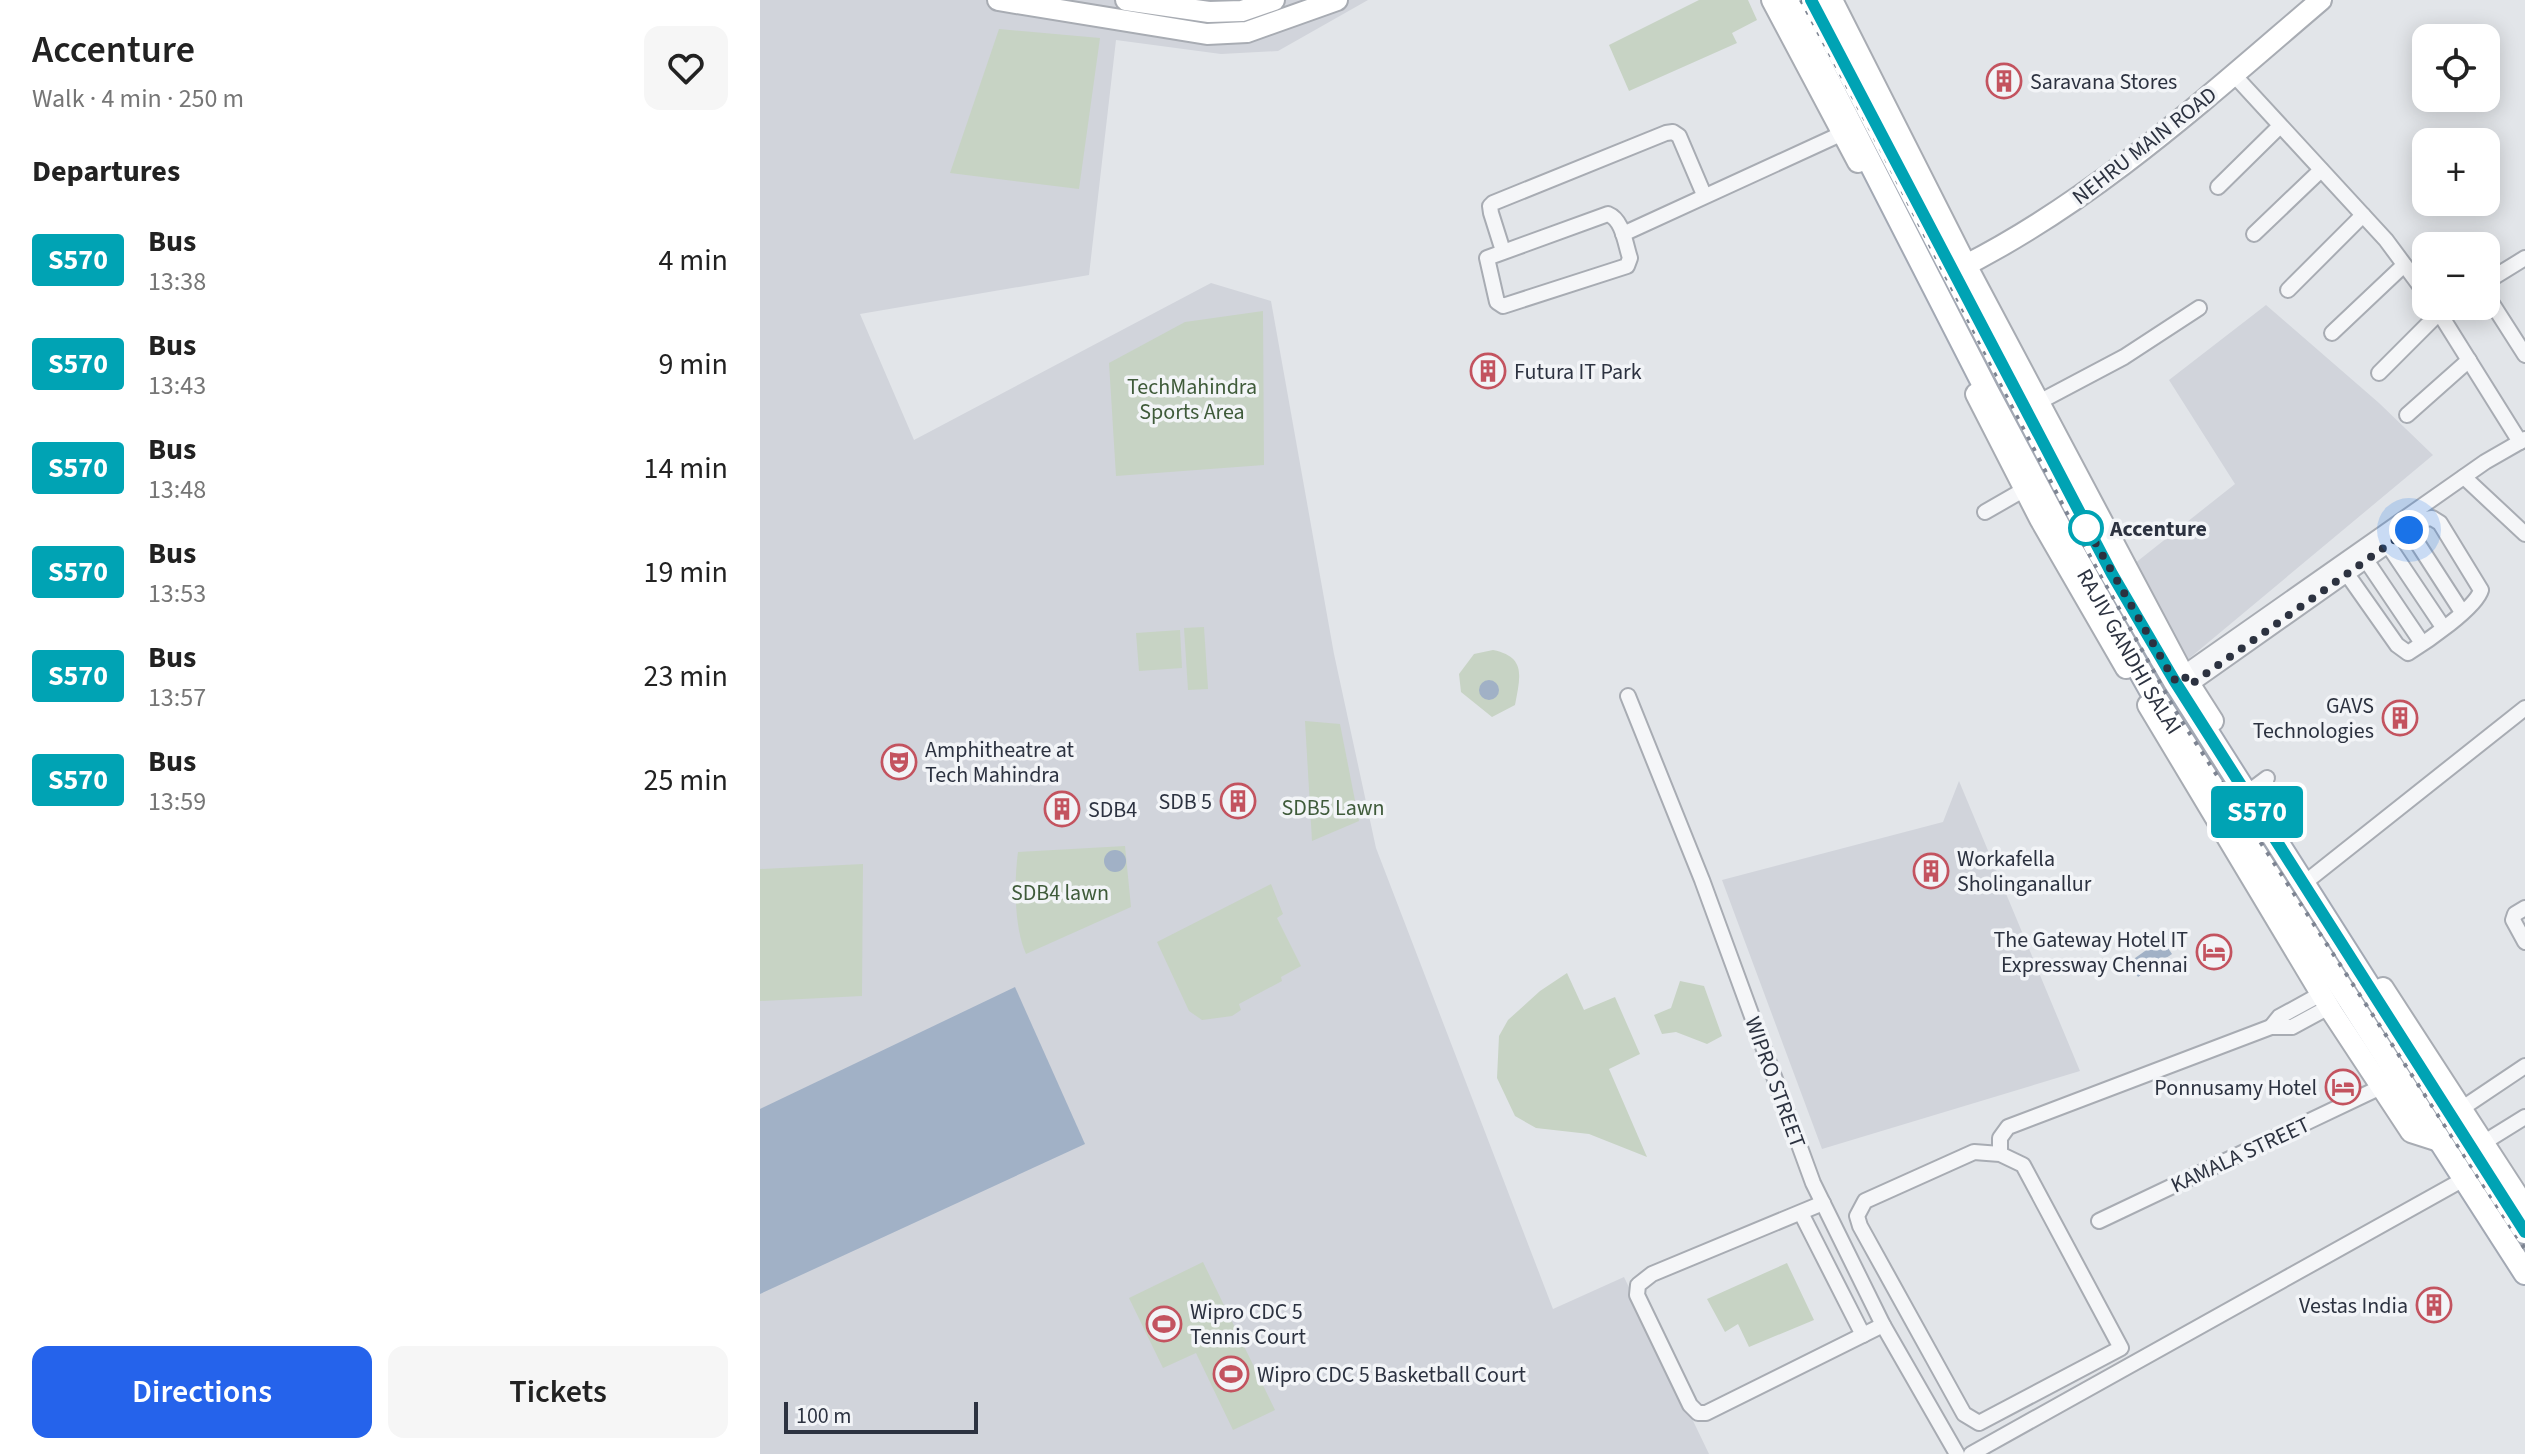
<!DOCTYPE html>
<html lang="en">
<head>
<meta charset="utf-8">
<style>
  :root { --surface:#fff; --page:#f6f6f6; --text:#222; --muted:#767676; --accent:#2563eb }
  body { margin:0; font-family:"Source Sans 3",sans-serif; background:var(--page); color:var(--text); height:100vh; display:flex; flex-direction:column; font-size:30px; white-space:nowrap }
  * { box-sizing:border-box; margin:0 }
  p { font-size:26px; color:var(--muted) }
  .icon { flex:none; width:44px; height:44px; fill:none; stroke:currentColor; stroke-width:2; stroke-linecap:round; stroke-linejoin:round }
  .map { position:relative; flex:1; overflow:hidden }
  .side { display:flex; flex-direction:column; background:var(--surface); width:760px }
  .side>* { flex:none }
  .badge { padding:0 16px; border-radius:6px; font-size:28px; line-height:52px }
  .fabs { position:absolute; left:1652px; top:24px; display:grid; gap:16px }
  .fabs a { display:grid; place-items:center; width:88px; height:88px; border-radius:16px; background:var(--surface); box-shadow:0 4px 20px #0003; font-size:40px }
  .scale { position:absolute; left:24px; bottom:20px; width:194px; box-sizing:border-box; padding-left:8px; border:4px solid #2c3240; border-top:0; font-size:22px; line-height:28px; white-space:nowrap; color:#2c3240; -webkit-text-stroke:6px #f2f4f7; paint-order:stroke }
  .you { position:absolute; width:40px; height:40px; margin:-20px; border:6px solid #fff; border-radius:50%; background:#1a73e8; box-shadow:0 0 0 12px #1a73e833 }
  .map>.badge { position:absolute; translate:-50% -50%; box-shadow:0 0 0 4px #fff }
  h2 { padding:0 32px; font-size:30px; line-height:72px }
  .round { display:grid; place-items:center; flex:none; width:84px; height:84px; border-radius:16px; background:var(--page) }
  .overview { display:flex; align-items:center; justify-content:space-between; height:136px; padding:0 32px }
  h1 { font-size:38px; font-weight:600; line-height:60px }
  .cta { display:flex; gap:16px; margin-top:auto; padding:16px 32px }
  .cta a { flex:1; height:92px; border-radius:16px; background:var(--accent); color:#fff; font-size:32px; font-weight:600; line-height:92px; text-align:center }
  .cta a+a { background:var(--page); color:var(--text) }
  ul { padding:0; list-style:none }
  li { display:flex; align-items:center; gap:24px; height:104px; padding:0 32px }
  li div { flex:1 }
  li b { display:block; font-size:30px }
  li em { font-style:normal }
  li .badge { min-width:88px; font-weight:700; text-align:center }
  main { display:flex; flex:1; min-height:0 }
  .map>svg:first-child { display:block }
  .built { fill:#d1d4db }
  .green { fill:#c7d3c4 }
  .water { fill:#a1b1c6 }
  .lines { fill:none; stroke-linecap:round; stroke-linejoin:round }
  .street-casing { stroke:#a8acb3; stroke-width:18 }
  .secondary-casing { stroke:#a8acb3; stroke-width:24 }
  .primary-casing { stroke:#a3a9b4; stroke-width:26 }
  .street { stroke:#f5f6f8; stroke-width:14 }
  .secondary { stroke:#fff; stroke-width:20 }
  .primary { stroke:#fff; stroke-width:22 }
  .rail { stroke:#7d8492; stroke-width:4; stroke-dasharray:4 8; stroke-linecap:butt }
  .line-casing { stroke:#fff; stroke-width:18 }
  .line { stroke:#00a3b4; stroke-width:12 }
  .walk { stroke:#2c3240; stroke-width:8; stroke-dasharray:0 14.4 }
  .stop-dot { fill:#fff; stroke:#00a3b4; stroke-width:4 }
  .labels { text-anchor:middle; stroke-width:7; stroke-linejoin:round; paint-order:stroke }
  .poi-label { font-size:22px; fill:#2c3240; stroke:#f2f4f7; text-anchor:start }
  .street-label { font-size:22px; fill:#2c3240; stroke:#f2f4f7 }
  .park-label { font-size:22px; fill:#3f5b3a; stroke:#f2f4f7 }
  .stop-label { font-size:22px; font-weight:bold; fill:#2c3240; stroke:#f2f4f7; text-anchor:start }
</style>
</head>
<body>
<main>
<section class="side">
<div class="overview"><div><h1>Accenture</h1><p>Walk · 4 min · 250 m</p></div><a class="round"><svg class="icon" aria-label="heart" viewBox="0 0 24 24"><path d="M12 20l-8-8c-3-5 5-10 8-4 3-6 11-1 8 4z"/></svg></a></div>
<h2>Departures</h2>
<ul>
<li><span class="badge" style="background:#00a3b4;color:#fff">S570</span><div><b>Bus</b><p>13:38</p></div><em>4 min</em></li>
<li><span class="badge" style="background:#00a3b4;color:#fff">S570</span><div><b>Bus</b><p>13:43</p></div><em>9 min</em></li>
<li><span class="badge" style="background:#00a3b4;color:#fff">S570</span><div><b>Bus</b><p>13:48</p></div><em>14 min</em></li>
<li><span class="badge" style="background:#00a3b4;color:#fff">S570</span><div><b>Bus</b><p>13:53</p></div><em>19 min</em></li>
<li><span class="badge" style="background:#00a3b4;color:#fff">S570</span><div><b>Bus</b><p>13:57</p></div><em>23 min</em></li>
<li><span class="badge" style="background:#00a3b4;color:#fff">S570</span><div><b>Bus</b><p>13:59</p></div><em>25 min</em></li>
</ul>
<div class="cta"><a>Directions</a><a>Tickets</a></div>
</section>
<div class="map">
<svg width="1765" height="1454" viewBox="0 0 1765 1454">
  <rect width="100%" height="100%" fill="#e2e5e9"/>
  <g class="built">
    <polygon points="0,0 608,0 518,51 461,54 356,40 329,275 100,314 154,440 451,283 511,301 574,654 616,848 793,1309 864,1277 949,1454 0,1454"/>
    <polygon points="1506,305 1619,403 1673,455 1426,661 1374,564 1475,484 1409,380"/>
    <polygon points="1199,781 1320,1071 1062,1149 962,880 1183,822"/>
  </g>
  <g class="green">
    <polygon points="939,0 988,0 997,20 972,33 977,43 869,91 849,45"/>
    <polygon points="239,29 340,38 319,189 190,173"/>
    <polygon points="503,311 504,465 356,476 349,363 425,322"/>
    <polygon points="444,627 448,689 428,690 424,628"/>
    <polygon points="420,630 422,668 379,671 376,633"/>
    <path d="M733,650C767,657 760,677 755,705L732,717L701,692L699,674L714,654Z"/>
    <polygon points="545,721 580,724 599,821 552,841"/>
    <path d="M365,846L371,907L266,954C254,927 254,882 258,852Z"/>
    <polygon points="103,864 102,996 0,1001 0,869"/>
    <polygon points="511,884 523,914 517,918 541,966 521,977 522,981 479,1004 481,1010 472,1016 442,1020 429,1011 397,942"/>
    <polygon points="807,973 824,1010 855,997 880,1054 849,1069 887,1157 829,1134 776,1128 755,1116 737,1078 739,1036 748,1020 780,991"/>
    <polygon points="920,981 944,986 962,1036 947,1044 916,1032 902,1034 894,1015 911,1008"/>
    <polygon points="443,1262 515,1410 473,1430 436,1353 403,1368 369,1298"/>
    <polygon points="1027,1263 1054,1320 989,1347 978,1324 965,1332 947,1299"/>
  </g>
  <g class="water">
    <circle cx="729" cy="690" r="10"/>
    <circle cx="355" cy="861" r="11"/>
    <polygon points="1402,939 1412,954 1378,977 1368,963"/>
    <polygon points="255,987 325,1144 0,1294 0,1109"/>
  </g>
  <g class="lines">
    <g class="street-casing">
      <g id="street">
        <polyline points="1474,75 1626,240 1666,294"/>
        <polyline points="1458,187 1520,126"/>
        <path d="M848,214C863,220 865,243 870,258L867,266L743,306L737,302L727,258Z"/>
        <polyline points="863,234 1083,133"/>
        <polyline points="1494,234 1561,170"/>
        <polyline points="743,251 731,213 730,206 733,203 906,133 913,132 919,136 942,190"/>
        <polyline points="1726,282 1765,258"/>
        <polyline points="1528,290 1603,215"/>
        <polyline points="1726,294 1765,355"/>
        <polyline points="1675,306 1760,442"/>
        <polyline points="1572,333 1644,265"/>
        <polyline points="1619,373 1679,313 1689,306"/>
        <polyline points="1279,402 1364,357 1439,308"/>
        <polyline points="1647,415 1709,360"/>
        <polyline points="1704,477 1765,534"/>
        <polyline points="1225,512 1265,489"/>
        <polyline points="1649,530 1702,612"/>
        <polyline points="1628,545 1683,627"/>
        <polyline points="1606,560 1662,643"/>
        <polyline points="1417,678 1725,462 1765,439"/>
        <path d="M1430,685L1665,519L1672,518L1680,523L1721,590C1716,608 1666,642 1648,653L1637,645L1587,574"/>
        <polyline points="868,696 942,880 1053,1183 1123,1325 1197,1454"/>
        <polyline points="1495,787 1507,778"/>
        <polyline points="1552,877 1765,708"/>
        <polyline points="1765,908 1755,914 1753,920 1765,942"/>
        <polyline points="1511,1027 1519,1017 1561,994"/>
        <polyline points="1701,1109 1765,1066"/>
        <polyline points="1723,1143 1765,1117"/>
        <polyline points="1240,1154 1263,1165 1361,1348 1219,1423 1204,1414 1100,1226 1097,1216 1105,1201 1214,1152 1240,1154 1240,1138 1248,1127 1511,1027 1532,1027 1569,1007"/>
        <polyline points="1063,1203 892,1274 878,1285 877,1295 930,1405 938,1413 946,1413 1123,1325"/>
        <polyline points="1041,1213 1103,1335"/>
        <polyline points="1339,1221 1621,1087"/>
        <polyline points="1211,1454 1704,1179"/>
      </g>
    </g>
    <g class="secondary-casing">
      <g id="secondary">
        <polyline points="238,0 447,34 487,32 577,0"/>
        <polyline points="366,0 449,12 482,11 514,0"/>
        <polyline points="1012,0 1098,162"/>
        <polyline points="1072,0 1206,265 1423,674 1453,721"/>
        <path d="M1194,271C1331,204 1446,98 1561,0"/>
        <polyline points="1216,394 1280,519 1366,668"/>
        <polyline points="1388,705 1572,1012 1651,1132 1679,1141"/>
        <polyline points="1623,988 1765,1207"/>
      </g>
    </g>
    <g class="primary-casing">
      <g id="primary">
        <path id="s1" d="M1027,0L1227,391L1305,538L1394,696L1765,1273"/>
        <polyline points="1051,0 1336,547 1414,680 1765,1232"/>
      </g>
    </g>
    <use href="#street" class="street"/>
    <use href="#secondary" class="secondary"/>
    <use href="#primary" class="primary"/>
    <polyline class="rail" points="1041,0 1121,149 1313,525 1419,717 1765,1249"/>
  </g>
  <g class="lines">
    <g class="line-casing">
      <polyline id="line" points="1051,0 1352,574 1414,680 1765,1232"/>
    </g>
    <use href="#line" class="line"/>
    <polyline class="walk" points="1326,528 1324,523 1414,680 1423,674 1430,685 1649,530"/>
  </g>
  <defs>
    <g id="building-ring" transform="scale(1.8)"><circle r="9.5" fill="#f2f4f7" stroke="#c3535f" stroke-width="1.5"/><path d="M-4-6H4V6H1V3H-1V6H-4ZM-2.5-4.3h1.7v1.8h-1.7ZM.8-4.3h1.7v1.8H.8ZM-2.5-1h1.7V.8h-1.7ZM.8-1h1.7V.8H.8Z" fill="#c3535f"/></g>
    <g id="theatre-ring" transform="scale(1.8)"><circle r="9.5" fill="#f2f4f7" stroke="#c3535f" stroke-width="1.5"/><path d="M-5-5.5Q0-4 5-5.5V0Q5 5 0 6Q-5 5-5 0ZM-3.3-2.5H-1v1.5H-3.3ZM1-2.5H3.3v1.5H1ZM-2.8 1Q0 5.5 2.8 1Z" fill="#c3535f"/></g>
    <g id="hotel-ring" transform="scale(1.8)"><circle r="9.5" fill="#f2f4f7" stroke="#c3535f" stroke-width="1.5"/><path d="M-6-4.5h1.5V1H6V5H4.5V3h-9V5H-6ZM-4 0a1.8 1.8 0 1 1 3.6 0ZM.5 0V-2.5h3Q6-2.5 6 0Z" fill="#c3535f"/></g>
    <g id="stadium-ring" transform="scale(1.8)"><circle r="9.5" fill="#f2f4f7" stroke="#c3535f" stroke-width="1.5"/><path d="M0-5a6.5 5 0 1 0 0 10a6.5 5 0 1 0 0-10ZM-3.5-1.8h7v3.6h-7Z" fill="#c3535f"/></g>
  </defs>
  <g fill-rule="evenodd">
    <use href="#building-ring" x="1244" y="81"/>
    <use href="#building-ring" x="728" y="371"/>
    <use href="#building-ring" x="1640" y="718"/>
    <use href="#theatre-ring" x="139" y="762"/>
    <use href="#building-ring" x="478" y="801"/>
    <use href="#building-ring" x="302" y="809"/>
    <use href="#building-ring" x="1171" y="871"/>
    <use href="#hotel-ring" x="1454" y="952"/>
    <use href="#hotel-ring" x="1583" y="1087"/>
    <use href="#building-ring" x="1674" y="1305"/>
    <use href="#stadium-ring" x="404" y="1324"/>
    <use href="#stadium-ring" x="471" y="1374"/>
  </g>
  <circle class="stop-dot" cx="1326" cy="528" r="16"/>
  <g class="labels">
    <g class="poi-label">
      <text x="1270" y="89">Saravana Stores</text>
      <text x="754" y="379">Futura IT Park</text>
      <text x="1614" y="713" text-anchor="end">GAVS<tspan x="1614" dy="25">Technologies</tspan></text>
      <text x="165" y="757">Amphitheatre at<tspan x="165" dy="25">Tech Mahindra</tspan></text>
      <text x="452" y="809" text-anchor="end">SDB 5</text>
      <text x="328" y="817">SDB4</text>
      <text x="1197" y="866">Workafella<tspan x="1197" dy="25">Sholinganallur</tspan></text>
      <text x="1428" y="947" text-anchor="end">The Gateway Hotel IT<tspan x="1428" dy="25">Expressway Chennai</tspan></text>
      <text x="1557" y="1095" text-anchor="end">Ponnusamy Hotel</text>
      <text x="1648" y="1313" text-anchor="end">Vestas India</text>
      <text x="430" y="1319">Wipro CDC 5<tspan x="430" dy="25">Tennis Court</tspan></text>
      <text x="497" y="1382">Wipro CDC 5 Basketball Court</text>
    </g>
    <g class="street-label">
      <text transform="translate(1384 145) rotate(-38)" y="8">NEHRU MAIN ROAD</text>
      <text dy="8" stroke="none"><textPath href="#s1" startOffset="736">RAJIV GANDHI SALAI</textPath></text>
      <text transform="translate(1016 1082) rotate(70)" y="8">WIPRO STREET</text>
      <text transform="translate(1480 1154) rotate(-25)" y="8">KAMALA STREET</text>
    </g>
    <g class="park-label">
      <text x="432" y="394">TechMahindra<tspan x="432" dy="25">Sports Area</tspan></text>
      <text x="573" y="815">SDB5 Lawn</text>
      <text x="300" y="900">SDB4 lawn</text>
    </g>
    <g class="stop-label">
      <text x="1350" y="536">Accenture</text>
    </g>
  </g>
</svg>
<div class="fabs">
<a><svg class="icon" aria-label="locate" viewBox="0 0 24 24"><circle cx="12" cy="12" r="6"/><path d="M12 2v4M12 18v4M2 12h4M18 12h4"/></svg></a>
<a>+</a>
<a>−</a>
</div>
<div class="scale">100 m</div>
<div class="you" style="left:1649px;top:530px"></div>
<b class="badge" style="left:1497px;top:812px;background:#00a3b4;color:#fff">S570</b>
</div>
</main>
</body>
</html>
